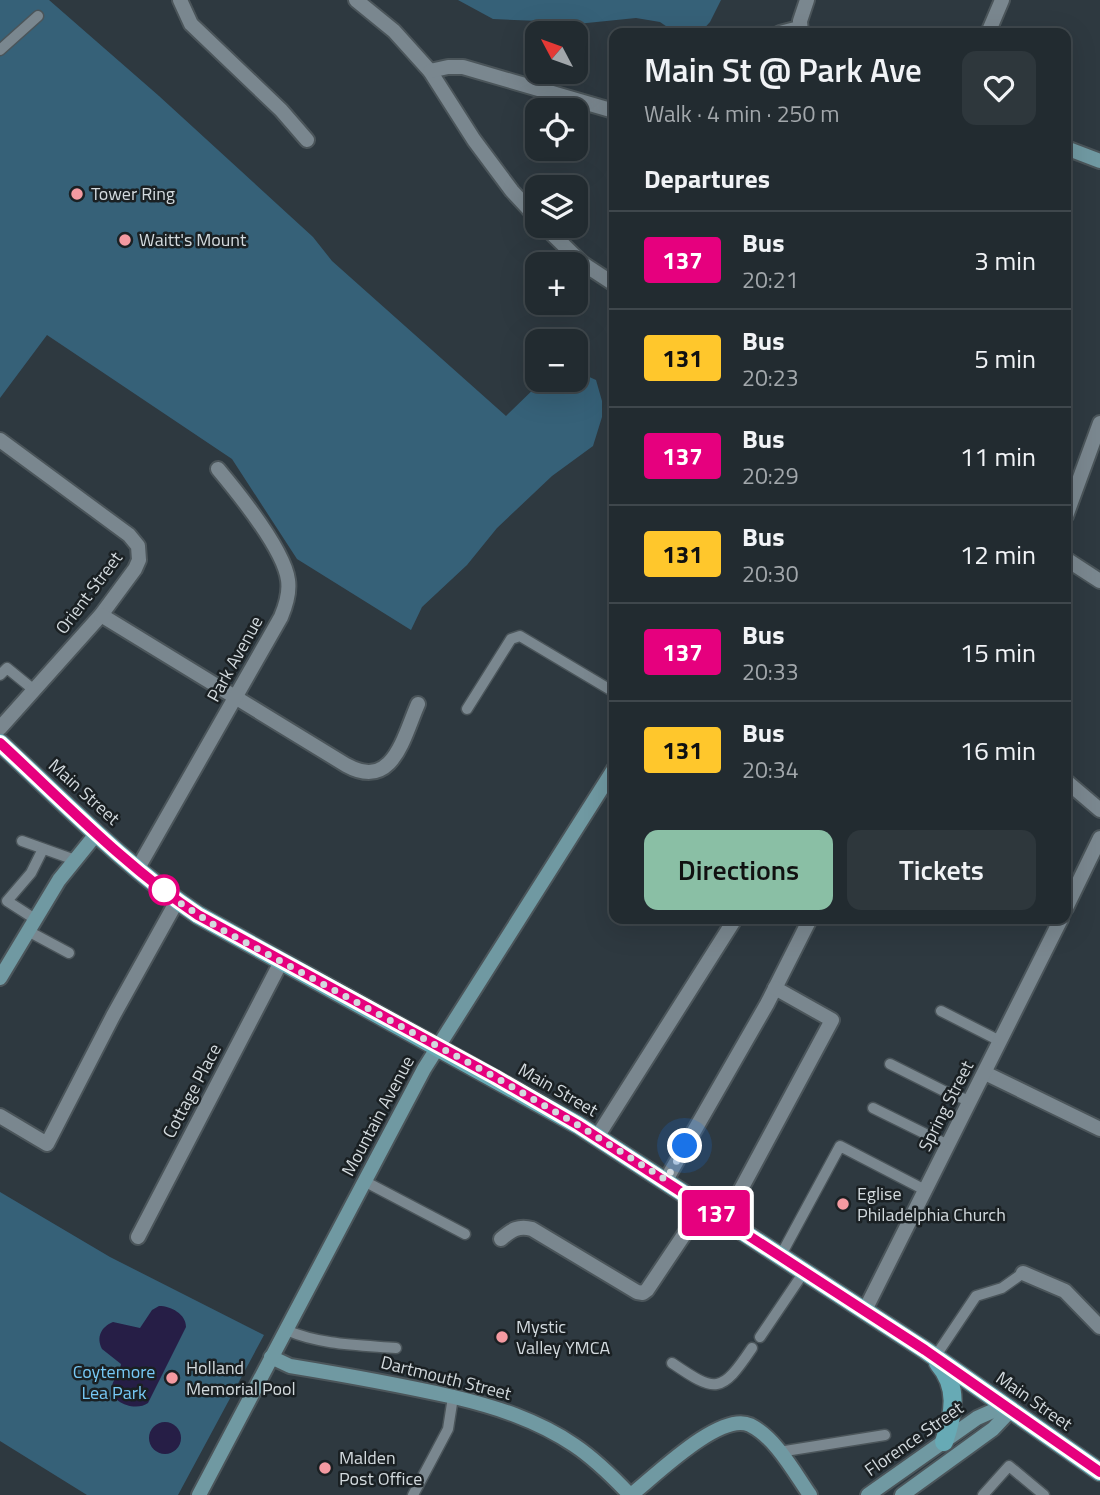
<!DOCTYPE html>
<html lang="en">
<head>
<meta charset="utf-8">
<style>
  :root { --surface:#222b30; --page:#2e373c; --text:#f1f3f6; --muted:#a2a7ab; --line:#3f474c; --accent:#8abfa5 }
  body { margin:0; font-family:"Titillium Web",sans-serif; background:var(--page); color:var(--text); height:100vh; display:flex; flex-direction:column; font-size:26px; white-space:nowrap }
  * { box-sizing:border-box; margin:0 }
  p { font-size:23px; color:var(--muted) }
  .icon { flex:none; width:38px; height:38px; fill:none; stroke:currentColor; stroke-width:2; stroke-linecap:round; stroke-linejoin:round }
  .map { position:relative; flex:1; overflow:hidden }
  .panel { position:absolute; left:609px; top:28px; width:462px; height:896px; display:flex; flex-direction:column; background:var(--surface); border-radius:14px; box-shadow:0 7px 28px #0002,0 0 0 2px var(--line) }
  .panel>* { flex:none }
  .badge { padding:0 14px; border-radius:5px; font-size:24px; line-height:46px }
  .needle { width:46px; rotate:311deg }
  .tools { position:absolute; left:525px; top:21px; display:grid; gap:14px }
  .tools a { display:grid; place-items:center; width:63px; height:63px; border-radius:14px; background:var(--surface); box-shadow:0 7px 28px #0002,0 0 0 2px var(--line); font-size:35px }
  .you { position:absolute; width:35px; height:35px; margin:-18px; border:5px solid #fff; border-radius:50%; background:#1a73e8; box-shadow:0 0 0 10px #1a73e833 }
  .map>.badge { position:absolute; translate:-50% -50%; box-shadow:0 0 0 4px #fff }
  h2 { padding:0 35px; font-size:26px; line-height:63px }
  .round { display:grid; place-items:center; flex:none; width:74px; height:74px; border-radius:14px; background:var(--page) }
  .summary { display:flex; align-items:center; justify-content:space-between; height:119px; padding:0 35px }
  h1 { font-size:33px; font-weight:600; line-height:52px }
  .action { display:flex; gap:14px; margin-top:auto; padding:14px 35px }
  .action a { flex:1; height:80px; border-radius:14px; background:var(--accent); color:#111; font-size:28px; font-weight:600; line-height:80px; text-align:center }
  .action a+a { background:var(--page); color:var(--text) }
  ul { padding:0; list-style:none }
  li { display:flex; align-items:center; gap:21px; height:98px; padding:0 35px; border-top:2px solid var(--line) }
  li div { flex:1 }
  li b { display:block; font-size:26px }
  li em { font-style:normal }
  li .badge { min-width:77px; font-weight:700; text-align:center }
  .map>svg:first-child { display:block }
  .green { fill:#366178 }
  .water { fill:#261e46 }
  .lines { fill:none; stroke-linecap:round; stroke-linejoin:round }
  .lane-casing { stroke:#4b555a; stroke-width:13 }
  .street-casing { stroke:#4b555a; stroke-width:18 }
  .secondary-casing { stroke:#4b555a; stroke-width:18 }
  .primary-casing { stroke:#4b555a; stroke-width:21 }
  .lane { stroke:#7a878f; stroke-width:10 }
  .street { stroke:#7a878f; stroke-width:14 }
  .secondary { stroke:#7099a2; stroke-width:14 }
  .primary { stroke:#67aab5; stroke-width:18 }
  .line-casing { stroke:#fff; stroke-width:16 }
  .line { stroke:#e6007e; stroke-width:10 }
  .walk { stroke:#d3dade; stroke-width:7; stroke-dasharray:0 12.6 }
  .poi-dot { fill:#f49aa1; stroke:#1a2023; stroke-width:2.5 }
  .stop-dot { fill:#fff; stroke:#e6007e; stroke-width:3.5 }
  .labels { text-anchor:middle; stroke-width:5; stroke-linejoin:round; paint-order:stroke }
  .poi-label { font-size:18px; fill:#d3dade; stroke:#1a2023; text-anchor:start }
  .street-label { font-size:18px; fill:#d3dade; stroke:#1a2023 }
  .park-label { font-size:18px; fill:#77c9f6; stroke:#1a2023 }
</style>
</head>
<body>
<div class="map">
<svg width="1100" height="1495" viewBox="0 0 1100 1495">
  <rect width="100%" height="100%" fill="#2e3940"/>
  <g class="green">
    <polygon points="0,0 49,0 159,96 313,237 332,261 506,416 543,380 576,380 576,371 596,380 602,401 602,417 593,446 552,476 497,528 467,565 422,607 411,630 297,559 232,459 47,335 0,398"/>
    <polygon points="458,0 721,0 710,22 700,33 676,33 660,22 636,18 567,25 546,33 540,21 493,19"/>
    <polygon points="0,1192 110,1257 264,1335 178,1495 87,1495 0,1441"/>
  </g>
  <g class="water">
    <path d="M159,1306C171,1306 186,1314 186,1327L148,1403C136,1412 109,1403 112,1386C114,1378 120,1372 121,1364L102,1349C96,1337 101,1327 113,1322L140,1328L152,1310Z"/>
    <circle cx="165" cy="1438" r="16"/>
  </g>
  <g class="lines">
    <g class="lane-casing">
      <g id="lane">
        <polyline points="0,50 38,16"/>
        <polyline points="0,675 7,668 34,690"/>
        <polyline points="467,709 511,639 520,636 614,692"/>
        <polyline points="22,841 75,860"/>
        <polyline points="35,919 7,901 31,873 43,849"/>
        <polyline points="28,931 69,953"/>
        <polyline points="941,1011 1000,1041"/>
        <polyline points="890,1064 946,1092 970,1101"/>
        <polyline points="873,1108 948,1145"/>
        <polyline points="364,1181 465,1234"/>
        <polyline points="781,1255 840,1146 925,1190"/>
        <path d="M286,1330C321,1345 358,1345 396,1348"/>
        <polyline points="760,1337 804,1272"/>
        <polyline points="935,1357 976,1296 1002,1288 1023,1273"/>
        <path d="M672,1363C716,1393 721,1394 752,1348"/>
        <polyline points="779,1452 885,1435"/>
        <polyline points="413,1495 448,1429 453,1397"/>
        <polyline points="983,1495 1009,1466 1044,1495"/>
      </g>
    </g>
    <g class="street-casing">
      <g id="street">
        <polyline points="180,0 191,24 281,110 307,140"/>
        <polyline points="356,0 394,31 430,71 474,140 512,191 537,218"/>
        <polyline points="780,33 799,28"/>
        <polyline points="801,33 800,21 807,0"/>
        <polyline points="988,33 1002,0"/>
        <polyline points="430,71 448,67 463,67 614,111"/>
        <polyline points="544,226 582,263 614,284"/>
        <polyline points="0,440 129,535 138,546 139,560 135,569 101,615 0,728"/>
        <polyline points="1066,516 1100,423"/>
        <polyline points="1066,559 1100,581"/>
        <path d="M101,615L346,765C393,791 403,738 418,704"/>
        <polyline points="1066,781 1100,810"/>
        <path d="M138,868L281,617C286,605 290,593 288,580C284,550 238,493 218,469"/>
        <polyline points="1066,908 1100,838"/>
        <polyline points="985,1073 1100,1129"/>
        <polyline points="0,1116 47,1144 113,1016 177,901"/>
        <polyline points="597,1137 735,919"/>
        <polyline points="666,1180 767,1004 810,919"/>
        <polyline points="725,1219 832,1020 775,988"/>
        <polyline points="138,1237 281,962"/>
        <path d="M501,1239C511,1230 519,1225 532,1229L637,1292L643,1293L647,1290L704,1205"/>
        <polyline points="1023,1273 1065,1291 1100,1327"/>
        <polyline points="865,1310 1061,919"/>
      </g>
    </g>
    <g class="secondary-casing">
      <g id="secondary">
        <polyline points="1066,148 1100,161"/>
        <polyline points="0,978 59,880 97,833"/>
        <path d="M271,1357L290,1366C345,1375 400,1385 454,1397C496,1407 537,1420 574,1445C595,1459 613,1477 630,1495"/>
        <polyline points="199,1495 424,1069 614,769"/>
        <path d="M631,1495C654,1477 720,1411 750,1425C776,1438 794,1472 810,1495"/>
        <polyline points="868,1495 977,1418 995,1410 1011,1410"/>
        <polyline points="902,1495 993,1429 1011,1410"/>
      </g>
    </g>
    <g class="primary-casing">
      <g id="primary">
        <path d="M0,743C64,802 126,867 198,915L578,1125L925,1350L1100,1472"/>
        <path d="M938,1363C959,1387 954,1413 944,1442"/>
      </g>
    </g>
    <use href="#lane" class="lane"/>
    <use href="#street" class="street"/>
    <use href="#secondary" class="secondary"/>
    <use href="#primary" class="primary"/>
  </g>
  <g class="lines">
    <g class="line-casing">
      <path id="line" d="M0,743C64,802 126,867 198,915L495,1077L578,1125L925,1350L1100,1472"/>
    </g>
    <use href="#line" class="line"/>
    <polyline class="walk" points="164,890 158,885 177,901 219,928 495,1077 578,1125 666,1180 685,1146"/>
  </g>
  <g class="poi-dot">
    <circle cx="77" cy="194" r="7"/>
    <circle cx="125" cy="240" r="7"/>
    <circle cx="843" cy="1204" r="7"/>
    <circle cx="502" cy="1337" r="7"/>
    <circle cx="172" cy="1378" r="7"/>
    <circle cx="325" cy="1468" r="7"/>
  </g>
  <circle class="stop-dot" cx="164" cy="890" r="14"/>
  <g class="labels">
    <g class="poi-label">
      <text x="91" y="200">Tower Ring</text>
      <text x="139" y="246">Waitt's Mount</text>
      <text x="857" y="1200">Eglise<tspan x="857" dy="21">Philadelphia Church</tspan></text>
      <text x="516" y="1333">Mystic<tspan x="516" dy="21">Valley YMCA</tspan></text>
      <text x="186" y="1374">Holland<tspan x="186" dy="21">Memorial Pool</tspan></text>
      <text x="339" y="1464">Malden<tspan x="339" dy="21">Post Office</tspan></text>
    </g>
    <g class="street-label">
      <text transform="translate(89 593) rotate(-53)" y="6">Orient Street</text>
      <text transform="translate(235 659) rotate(-61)" y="6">Park Avenue</text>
      <text transform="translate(84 792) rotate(42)" y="6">Main Street</text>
      <text transform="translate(558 1090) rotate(30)" y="6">Main Street</text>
      <text transform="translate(192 1091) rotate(-62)" y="6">Cottage Place</text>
      <text transform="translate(946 1106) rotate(-63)" y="6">Spring Street</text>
      <text transform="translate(378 1116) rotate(-62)" y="6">Mountain Avenue</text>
      <text transform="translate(446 1378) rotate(14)" y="6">Dartmouth Street</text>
      <text transform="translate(1034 1401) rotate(35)" y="6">Main Street</text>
      <text transform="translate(914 1439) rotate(-35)" y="6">Florence Street</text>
    </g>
    <g class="park-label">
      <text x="114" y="1378">Coytemore<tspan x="114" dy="21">Lea Park</tspan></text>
    </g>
  </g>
</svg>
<div class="tools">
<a><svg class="needle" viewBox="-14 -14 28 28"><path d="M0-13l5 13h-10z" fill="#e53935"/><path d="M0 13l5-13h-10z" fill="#a2a7ab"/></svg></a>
<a><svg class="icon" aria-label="locate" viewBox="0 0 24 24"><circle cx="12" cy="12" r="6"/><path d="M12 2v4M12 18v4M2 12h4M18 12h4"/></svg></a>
<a><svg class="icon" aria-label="layers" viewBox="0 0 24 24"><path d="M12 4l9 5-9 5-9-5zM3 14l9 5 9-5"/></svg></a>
<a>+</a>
<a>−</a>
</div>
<div class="you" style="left:685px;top:1146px"></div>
<b class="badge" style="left:716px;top:1213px;background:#e6007e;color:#fff">137</b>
<section class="panel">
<div class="summary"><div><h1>Main St @ Park Ave</h1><p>Walk · 4 min · 250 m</p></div><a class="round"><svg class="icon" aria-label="heart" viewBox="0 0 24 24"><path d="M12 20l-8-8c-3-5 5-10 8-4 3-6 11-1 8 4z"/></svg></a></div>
<h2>Departures</h2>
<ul>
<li><span class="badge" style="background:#e6007e;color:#fff">137</span><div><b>Bus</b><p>20:21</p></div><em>3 min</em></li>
<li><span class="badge" style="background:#ffc72c;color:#111">131</span><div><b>Bus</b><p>20:23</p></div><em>5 min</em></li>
<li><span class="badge" style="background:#e6007e;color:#fff">137</span><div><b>Bus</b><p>20:29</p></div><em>11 min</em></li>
<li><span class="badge" style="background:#ffc72c;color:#111">131</span><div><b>Bus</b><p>20:30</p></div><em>12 min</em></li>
<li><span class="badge" style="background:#e6007e;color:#fff">137</span><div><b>Bus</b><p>20:33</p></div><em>15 min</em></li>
<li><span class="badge" style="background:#ffc72c;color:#111">131</span><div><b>Bus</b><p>20:34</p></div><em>16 min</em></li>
</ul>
<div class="action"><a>Directions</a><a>Tickets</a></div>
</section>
</div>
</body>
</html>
